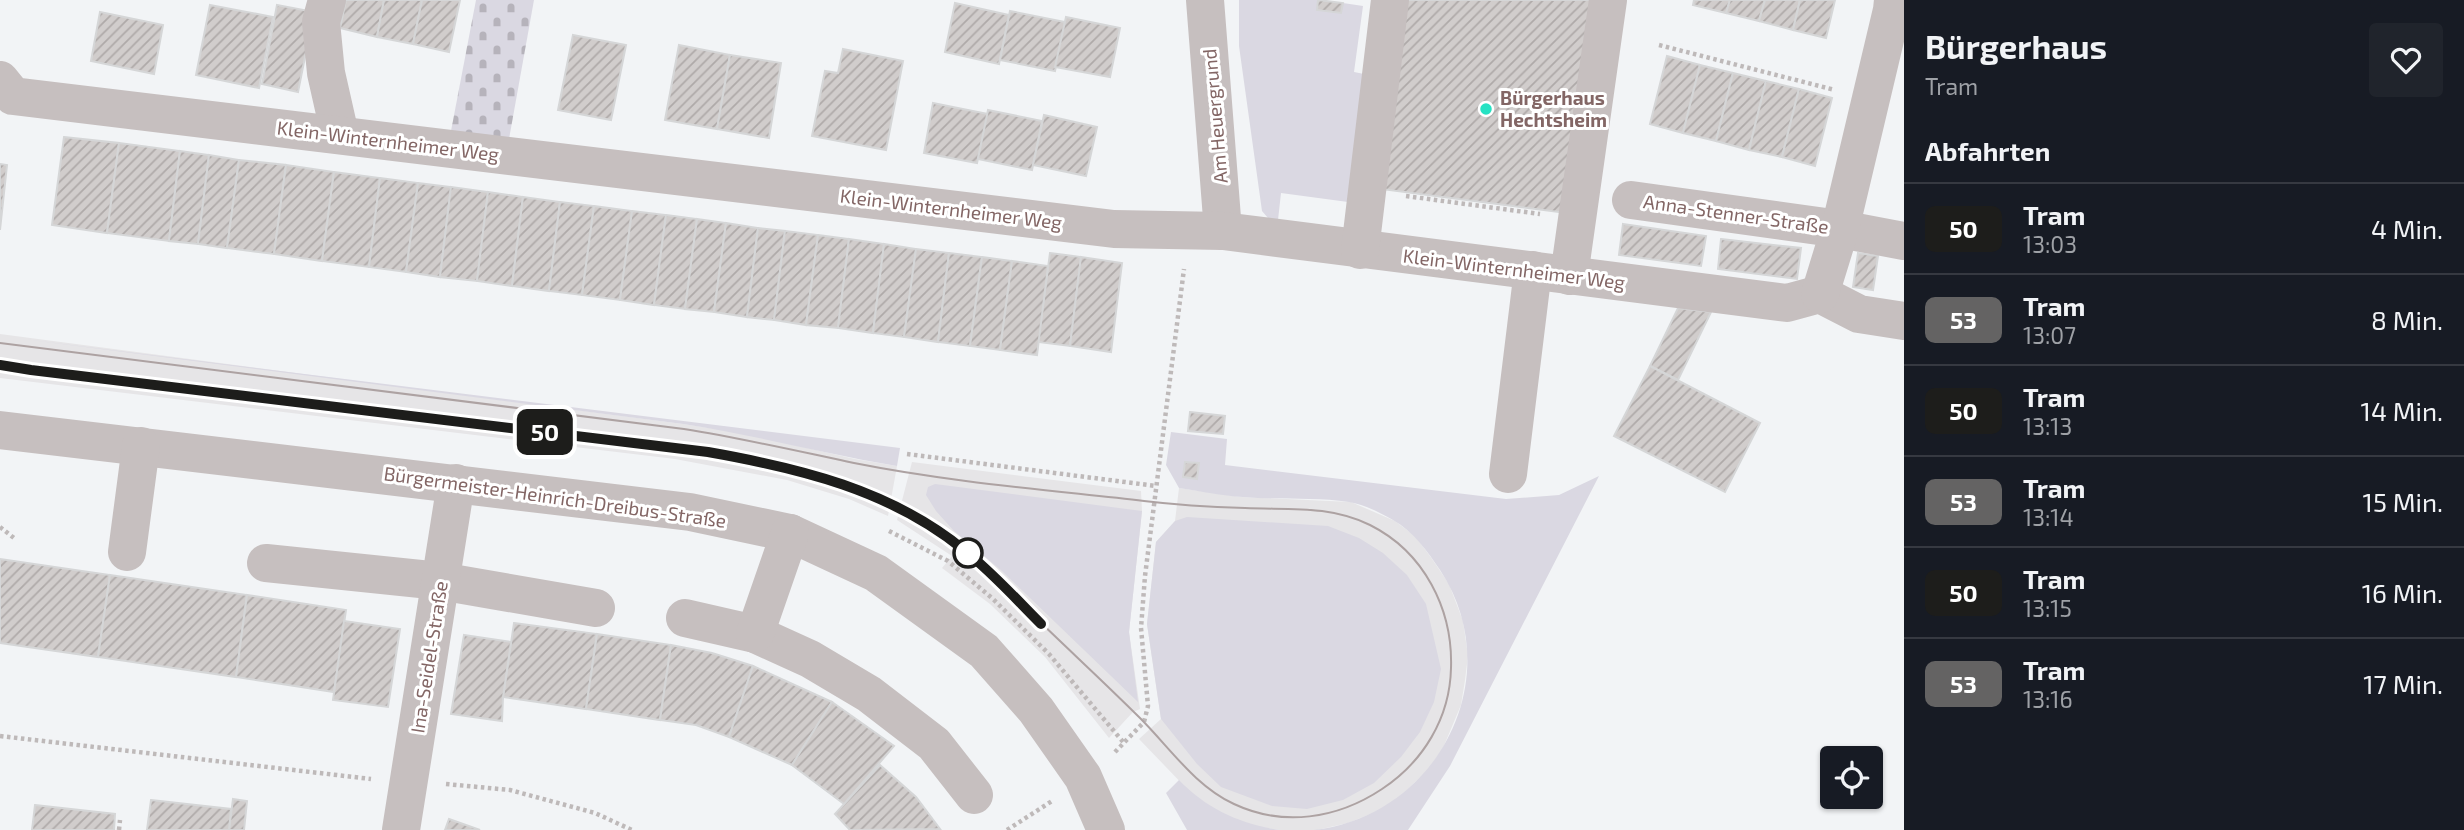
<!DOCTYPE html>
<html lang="de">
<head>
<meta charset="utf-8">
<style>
  :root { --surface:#171b24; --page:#20242c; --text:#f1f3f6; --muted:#9ea1a6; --line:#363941 }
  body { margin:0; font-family:"Exo 2",sans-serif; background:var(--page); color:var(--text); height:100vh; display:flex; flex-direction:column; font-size:26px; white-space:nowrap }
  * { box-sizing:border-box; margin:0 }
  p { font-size:23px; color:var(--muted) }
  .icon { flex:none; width:38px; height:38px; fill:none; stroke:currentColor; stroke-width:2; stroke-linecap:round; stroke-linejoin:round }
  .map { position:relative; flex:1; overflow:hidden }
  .panel { display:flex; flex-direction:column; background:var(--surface); width:560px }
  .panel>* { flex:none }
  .badge { padding:0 14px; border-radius:10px; font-size:24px; line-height:46px }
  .tools { position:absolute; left:1820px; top:746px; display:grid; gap:14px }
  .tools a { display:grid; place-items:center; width:63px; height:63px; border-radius:7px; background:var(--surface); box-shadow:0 2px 5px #0004; font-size:35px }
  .map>.badge { position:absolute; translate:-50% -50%; box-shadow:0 0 0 4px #fff }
  h2 { padding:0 21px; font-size:26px; line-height:63px }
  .round { display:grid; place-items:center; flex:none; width:74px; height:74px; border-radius:7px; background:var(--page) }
  .headline { display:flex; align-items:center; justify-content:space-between; height:119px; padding:0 21px }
  h1 { font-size:33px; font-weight:700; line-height:52px }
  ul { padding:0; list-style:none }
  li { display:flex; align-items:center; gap:21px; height:91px; padding:0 21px; border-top:2px solid var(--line) }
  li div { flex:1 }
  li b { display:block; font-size:26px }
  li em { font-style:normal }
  li .badge { min-width:77px; font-weight:700; text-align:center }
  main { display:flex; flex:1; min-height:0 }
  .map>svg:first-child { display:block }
  .built { fill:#e6e5e7 }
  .green { fill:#dad8e2 }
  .cemetery { fill:url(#cemetery-stones) }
  .building { fill:url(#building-hatch); stroke:#d5d6d7; stroke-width:2 }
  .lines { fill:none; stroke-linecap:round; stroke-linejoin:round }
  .path { stroke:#beb9b9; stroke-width:4.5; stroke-dasharray:3.5 3.5; stroke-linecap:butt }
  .minor { stroke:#c6bfbf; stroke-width:38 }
  .tram { stroke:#ada2a2; stroke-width:2 }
  .line-casing { stroke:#fff; stroke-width:16 }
  .line { stroke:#1d1d1b; stroke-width:10 }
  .poi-dot { fill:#26e2c3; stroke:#fff; stroke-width:2.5 }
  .stop-dot { fill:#fff; stroke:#1d1d1b; stroke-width:3.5 }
  .labels { text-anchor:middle; stroke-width:6; stroke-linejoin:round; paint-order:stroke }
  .poi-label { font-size:19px; font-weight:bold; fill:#836665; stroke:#fff; text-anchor:start }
  .street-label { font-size:19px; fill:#836665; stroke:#fff }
</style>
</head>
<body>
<main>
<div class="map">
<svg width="1904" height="830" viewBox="0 0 1904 830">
  <defs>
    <pattern id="cemetery-stones" width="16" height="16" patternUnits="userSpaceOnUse" patternTransform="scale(1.75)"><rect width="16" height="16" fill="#dad8e2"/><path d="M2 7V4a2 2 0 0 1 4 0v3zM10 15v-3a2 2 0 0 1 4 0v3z" fill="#b6b3bb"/></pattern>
    <pattern id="building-hatch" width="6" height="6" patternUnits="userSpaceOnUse" patternTransform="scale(1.75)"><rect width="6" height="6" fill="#d1cdcc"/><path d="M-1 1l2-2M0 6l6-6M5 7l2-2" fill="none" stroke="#afaaa9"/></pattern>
  </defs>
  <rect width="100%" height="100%" fill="#f2f4f6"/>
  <g class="built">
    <polygon points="0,334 683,424 743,433 855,459 897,466 888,516 849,499 787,480 675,459 0,378"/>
    <polygon points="912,462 1141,491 1142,511 1129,632 1140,709 1133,712 1109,738 1045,657 990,604 942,568 952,556 897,520"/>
    <polygon points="1179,488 1241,497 1351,502 1395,521 1415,536 1430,556 1449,584 1463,621 1468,656 1465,680 1461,705 1443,748 1428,770 1395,801 1373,813 1348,823 1317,830 1280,830 1254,826 1224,816 1191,793 1139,739 1161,719 1147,624 1156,542 1175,521"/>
  </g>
  <g class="green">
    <polygon points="1239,0 1318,0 1317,10 1341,13 1343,3 1363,6 1354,72 1364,74 1348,202 1281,193 1278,220 1268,218 1262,211 1239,46"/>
    <path d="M23,339L900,448L897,466C825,454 755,435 683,424Z"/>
    <path d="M1171,432L1227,439L1225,465L1506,499L1559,495L1599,476L1450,766L1408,830H1314C1438,816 1510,676 1440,570C1427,551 1414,532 1393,520C1381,513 1363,504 1349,502C1314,497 1278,500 1243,497C1222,496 1200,491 1179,488L1166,465Z"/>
    <polygon points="935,484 1142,511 1129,632 1138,702 1002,571 954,531 936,511 926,495 928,487"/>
    <polygon points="1187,517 1328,526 1359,538 1383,553 1407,575 1426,604 1441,669 1434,702 1420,732 1401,757 1374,783 1343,800 1307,809 1272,806 1221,787 1197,764 1161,719 1147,624 1156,542 1175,521"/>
    <path d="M1179,780C1207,809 1240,824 1280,830H1187L1166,793Z"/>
  </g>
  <polygon class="cemetery" points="476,0 534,0 509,139 451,131"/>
  <g class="building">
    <polygon points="346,0 384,0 377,37 340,28"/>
    <polygon points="384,0 422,0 413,44 377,37"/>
    <polygon points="422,0 460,0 449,52 413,44"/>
    <polygon points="1318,0 1343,3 1341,13 1317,10"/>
    <polygon points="1406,0 1595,0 1566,213 1381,189"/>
    <polygon points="1694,0 1730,0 1726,13 1693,5"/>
    <polygon points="1730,0 1765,0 1759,21 1726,13"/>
    <polygon points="1765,0 1800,0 1793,30 1759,21"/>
    <polygon points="1800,0 1835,0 1826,38 1793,30"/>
    <polygon points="955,3 1009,15 999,64 945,52"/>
    <polygon points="210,5 273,17 259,88 196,75"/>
    <polygon points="277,5 314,12 298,92 262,84"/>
    <polygon points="1010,11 1065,22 1055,71 1000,60"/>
    <polygon points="100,12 163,25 154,74 91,61"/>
    <polygon points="1066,17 1120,28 1110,77 1055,67"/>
    <polygon points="573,35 626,45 611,120 558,110"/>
    <polygon points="679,45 730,55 717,129 665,120"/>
    <polygon points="843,49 903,61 886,150 812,136 825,71 838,73"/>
    <polygon points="730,55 781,63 769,138 717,129"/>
    <polygon points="1667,56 1700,65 1683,133 1650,124"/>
    <polygon points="1700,65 1733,73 1716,141 1683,133"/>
    <polygon points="1733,73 1766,81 1749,150 1716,141"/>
    <polygon points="1766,81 1799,89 1782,157 1749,150"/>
    <polygon points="1799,89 1832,98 1815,166 1782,157"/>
    <polygon points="933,103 988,114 977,163 924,153"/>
    <polygon points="988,110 1042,121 1032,170 978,159"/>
    <polygon points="1044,115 1097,127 1086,176 1033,165"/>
    <polygon points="64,137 119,143 107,233 52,225"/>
    <polygon points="119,143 180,151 169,241 107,233"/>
    <polygon points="180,151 209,155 198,244 169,241"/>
    <polygon points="209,155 239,160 227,248 198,244"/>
    <polygon points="239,160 286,165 274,254 227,248"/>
    <polygon points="0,164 7,165 0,230"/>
    <polygon points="286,165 334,172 322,261 274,254"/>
    <polygon points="334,172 380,178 369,267 322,261"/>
    <polygon points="380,178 418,183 406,272 369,267"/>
    <polygon points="418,183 451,187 440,277 406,272"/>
    <polygon points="451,187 488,192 477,281 440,277"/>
    <polygon points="488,192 523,197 512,286 477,281"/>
    <polygon points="523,197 560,202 549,291 512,286"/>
    <polygon points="560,202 594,206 582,295 549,291"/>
    <polygon points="594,206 632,211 620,300 582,295"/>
    <polygon points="632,211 666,215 654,305 620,300"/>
    <polygon points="666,215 697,219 685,309 654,305"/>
    <polygon points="697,219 726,223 714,312 685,309"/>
    <polygon points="726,223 758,228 747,317 714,312"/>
    <polygon points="1623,224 1706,236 1701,266 1619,255"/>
    <polygon points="758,228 785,231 774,320 747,317"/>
    <polygon points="785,231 818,235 806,325 774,320"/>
    <polygon points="818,235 849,239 838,328 806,325"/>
    <polygon points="849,239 884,244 873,333 838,328"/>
    <polygon points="1721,239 1801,248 1797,279 1718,269"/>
    <polygon points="884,244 916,249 904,337 873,333"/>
    <polygon points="916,249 949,253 938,342 904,337"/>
    <polygon points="949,253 982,257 970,346 938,342"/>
    <polygon points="1050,253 1081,257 1070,346 1038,342"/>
    <polygon points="1858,253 1878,256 1873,290 1853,287"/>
    <polygon points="982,257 1012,261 1000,350 970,346"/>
    <polygon points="1081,257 1122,263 1111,352 1070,346"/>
    <polygon points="1012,261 1048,266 1037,355 1000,350"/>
    <polygon points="1678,308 1711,312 1678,380 1650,366"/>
    <polygon points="1650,366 1760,423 1725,492 1614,436"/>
    <polygon points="1190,412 1225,416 1223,434 1188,431"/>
    <polygon points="1185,462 1199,463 1197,479 1183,477"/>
    <polygon points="0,559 110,575 98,657 0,643"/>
    <polygon points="110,575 247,595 236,677 98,657"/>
    <polygon points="247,595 346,610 334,692 236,677"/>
    <polygon points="344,621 400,629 388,707 333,700"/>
    <polygon points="514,623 597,634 586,709 503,697"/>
    <polygon points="597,634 671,645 660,720 586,709"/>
    <polygon points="464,635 511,642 503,697 502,721 451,714"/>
    <polygon points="671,645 712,653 753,666 729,737 696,725 660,720"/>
    <polygon points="753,666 832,702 792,765 729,737"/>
    <polygon points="832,702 894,746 844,804 792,765"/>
    <polygon points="880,765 916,797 940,829 850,830 835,814"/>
    <polygon points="233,799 247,801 244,830 229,830"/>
    <polygon points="151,800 231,809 229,830 147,830"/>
    <polygon points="35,805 115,814 114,830 32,830"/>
    <polygon points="449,819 480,830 445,830"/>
  </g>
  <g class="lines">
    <g class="path">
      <polyline points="1659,45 1835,90"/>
      <polyline points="1406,196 1540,214"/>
      <polyline points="907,454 1156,486"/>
      <polyline points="0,527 14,538"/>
      <polyline points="889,531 948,561 993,599 1049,654 1124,743"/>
      <polyline points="0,736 371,779"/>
      <polyline points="1115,752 1144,722 1148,706 1141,628 1145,576 1184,269"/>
      <polyline points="446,784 510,790 595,813 632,830"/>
      <polyline points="119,830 120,820"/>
      <polyline points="1007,830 1052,801"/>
    </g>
    <g class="minor">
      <polyline points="327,0 321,22 326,73 340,135"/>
      <polyline points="1205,0 1223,231"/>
      <polyline points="0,80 13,96 1114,229 1223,231 1787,303 1820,294 1859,314 1904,321"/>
      <polyline points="1631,200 1840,229 1904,241"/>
      <polyline points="1360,250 1390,0"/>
      <polyline points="1569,276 1608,0"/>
      <polyline points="1820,294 1840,229 1892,10 1893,0"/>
      <polyline points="0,430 690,512 790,533 876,573 984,651 1036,710 1083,777 1106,830"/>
      <polyline points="1508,474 1533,270"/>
      <polyline points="127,552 141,446"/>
      <polyline points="266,563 440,581 596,608"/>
      <polyline points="685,618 755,634 810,659 869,694 934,744 974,795"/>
      <polyline points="755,634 790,533"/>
      <polyline points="401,830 456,483"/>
    </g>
    <path class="tram" d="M0,343L684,429C741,438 797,451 854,463C949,482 1048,490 1144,501C1177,505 1211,507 1245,508C1289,510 1329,505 1370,525C1424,552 1453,609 1451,668C1450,718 1423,762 1382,789C1337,819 1283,827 1234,804C1195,786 1170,748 1140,718C1106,684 1070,651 1035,617C1002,585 970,551 932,526C864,483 786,465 708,451L31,370L0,365"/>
  </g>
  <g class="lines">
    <g class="line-casing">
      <path id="line" d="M0,365L31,370L708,452C799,468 891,490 964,550C992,572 1016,599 1041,624"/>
    </g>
    <use href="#line" class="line"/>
  </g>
  <circle class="poi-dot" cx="1486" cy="109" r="7"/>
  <circle class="stop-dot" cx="968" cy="553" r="14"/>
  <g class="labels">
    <g class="poi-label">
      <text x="1500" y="105">Bürgerhaus<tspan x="1500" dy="22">Hechtsheim</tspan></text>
    </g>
    <g class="street-label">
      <text transform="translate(1215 116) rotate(-95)" y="7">Am Heuergrund</text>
      <text transform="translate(388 141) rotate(7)" y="7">Klein-Winternheimer Weg</text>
      <text transform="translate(951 209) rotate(7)" y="7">Klein-Winternheimer Weg</text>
      <text transform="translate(1736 214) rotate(8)" y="7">Anna-Stenner-Straße</text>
      <text transform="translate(1514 269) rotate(7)" y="7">Klein-Winternheimer Weg</text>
      <text transform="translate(555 497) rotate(8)" y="7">Bürgermeister-Heinrich-Dreibus-Straße</text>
      <text transform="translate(429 657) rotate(-81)" y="7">Ina-Seidel-Straße</text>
    </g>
  </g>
</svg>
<div class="tools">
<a><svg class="icon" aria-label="locate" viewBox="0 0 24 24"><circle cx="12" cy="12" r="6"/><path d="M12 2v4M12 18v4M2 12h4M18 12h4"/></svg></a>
</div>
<b class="badge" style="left:545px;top:432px;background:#1d1d1b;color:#fff">50</b>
</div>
<section class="panel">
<div class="headline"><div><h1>Bürgerhaus</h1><p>Tram</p></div><a class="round"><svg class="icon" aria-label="heart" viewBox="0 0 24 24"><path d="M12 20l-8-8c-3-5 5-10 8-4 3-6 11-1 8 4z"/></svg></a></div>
<h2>Abfahrten</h2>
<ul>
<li><span class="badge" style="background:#1d1d1b;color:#fff">50</span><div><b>Tram</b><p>13:03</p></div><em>4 Min.</em></li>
<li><span class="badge" style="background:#646363;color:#fff">53</span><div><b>Tram</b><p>13:07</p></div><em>8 Min.</em></li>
<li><span class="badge" style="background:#1d1d1b;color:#fff">50</span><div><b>Tram</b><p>13:13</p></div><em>14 Min.</em></li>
<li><span class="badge" style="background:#646363;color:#fff">53</span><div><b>Tram</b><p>13:14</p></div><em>15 Min.</em></li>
<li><span class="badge" style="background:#1d1d1b;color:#fff">50</span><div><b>Tram</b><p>13:15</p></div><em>16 Min.</em></li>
<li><span class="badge" style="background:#646363;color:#fff">53</span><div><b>Tram</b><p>13:16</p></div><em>17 Min.</em></li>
</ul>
</section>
</main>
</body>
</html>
